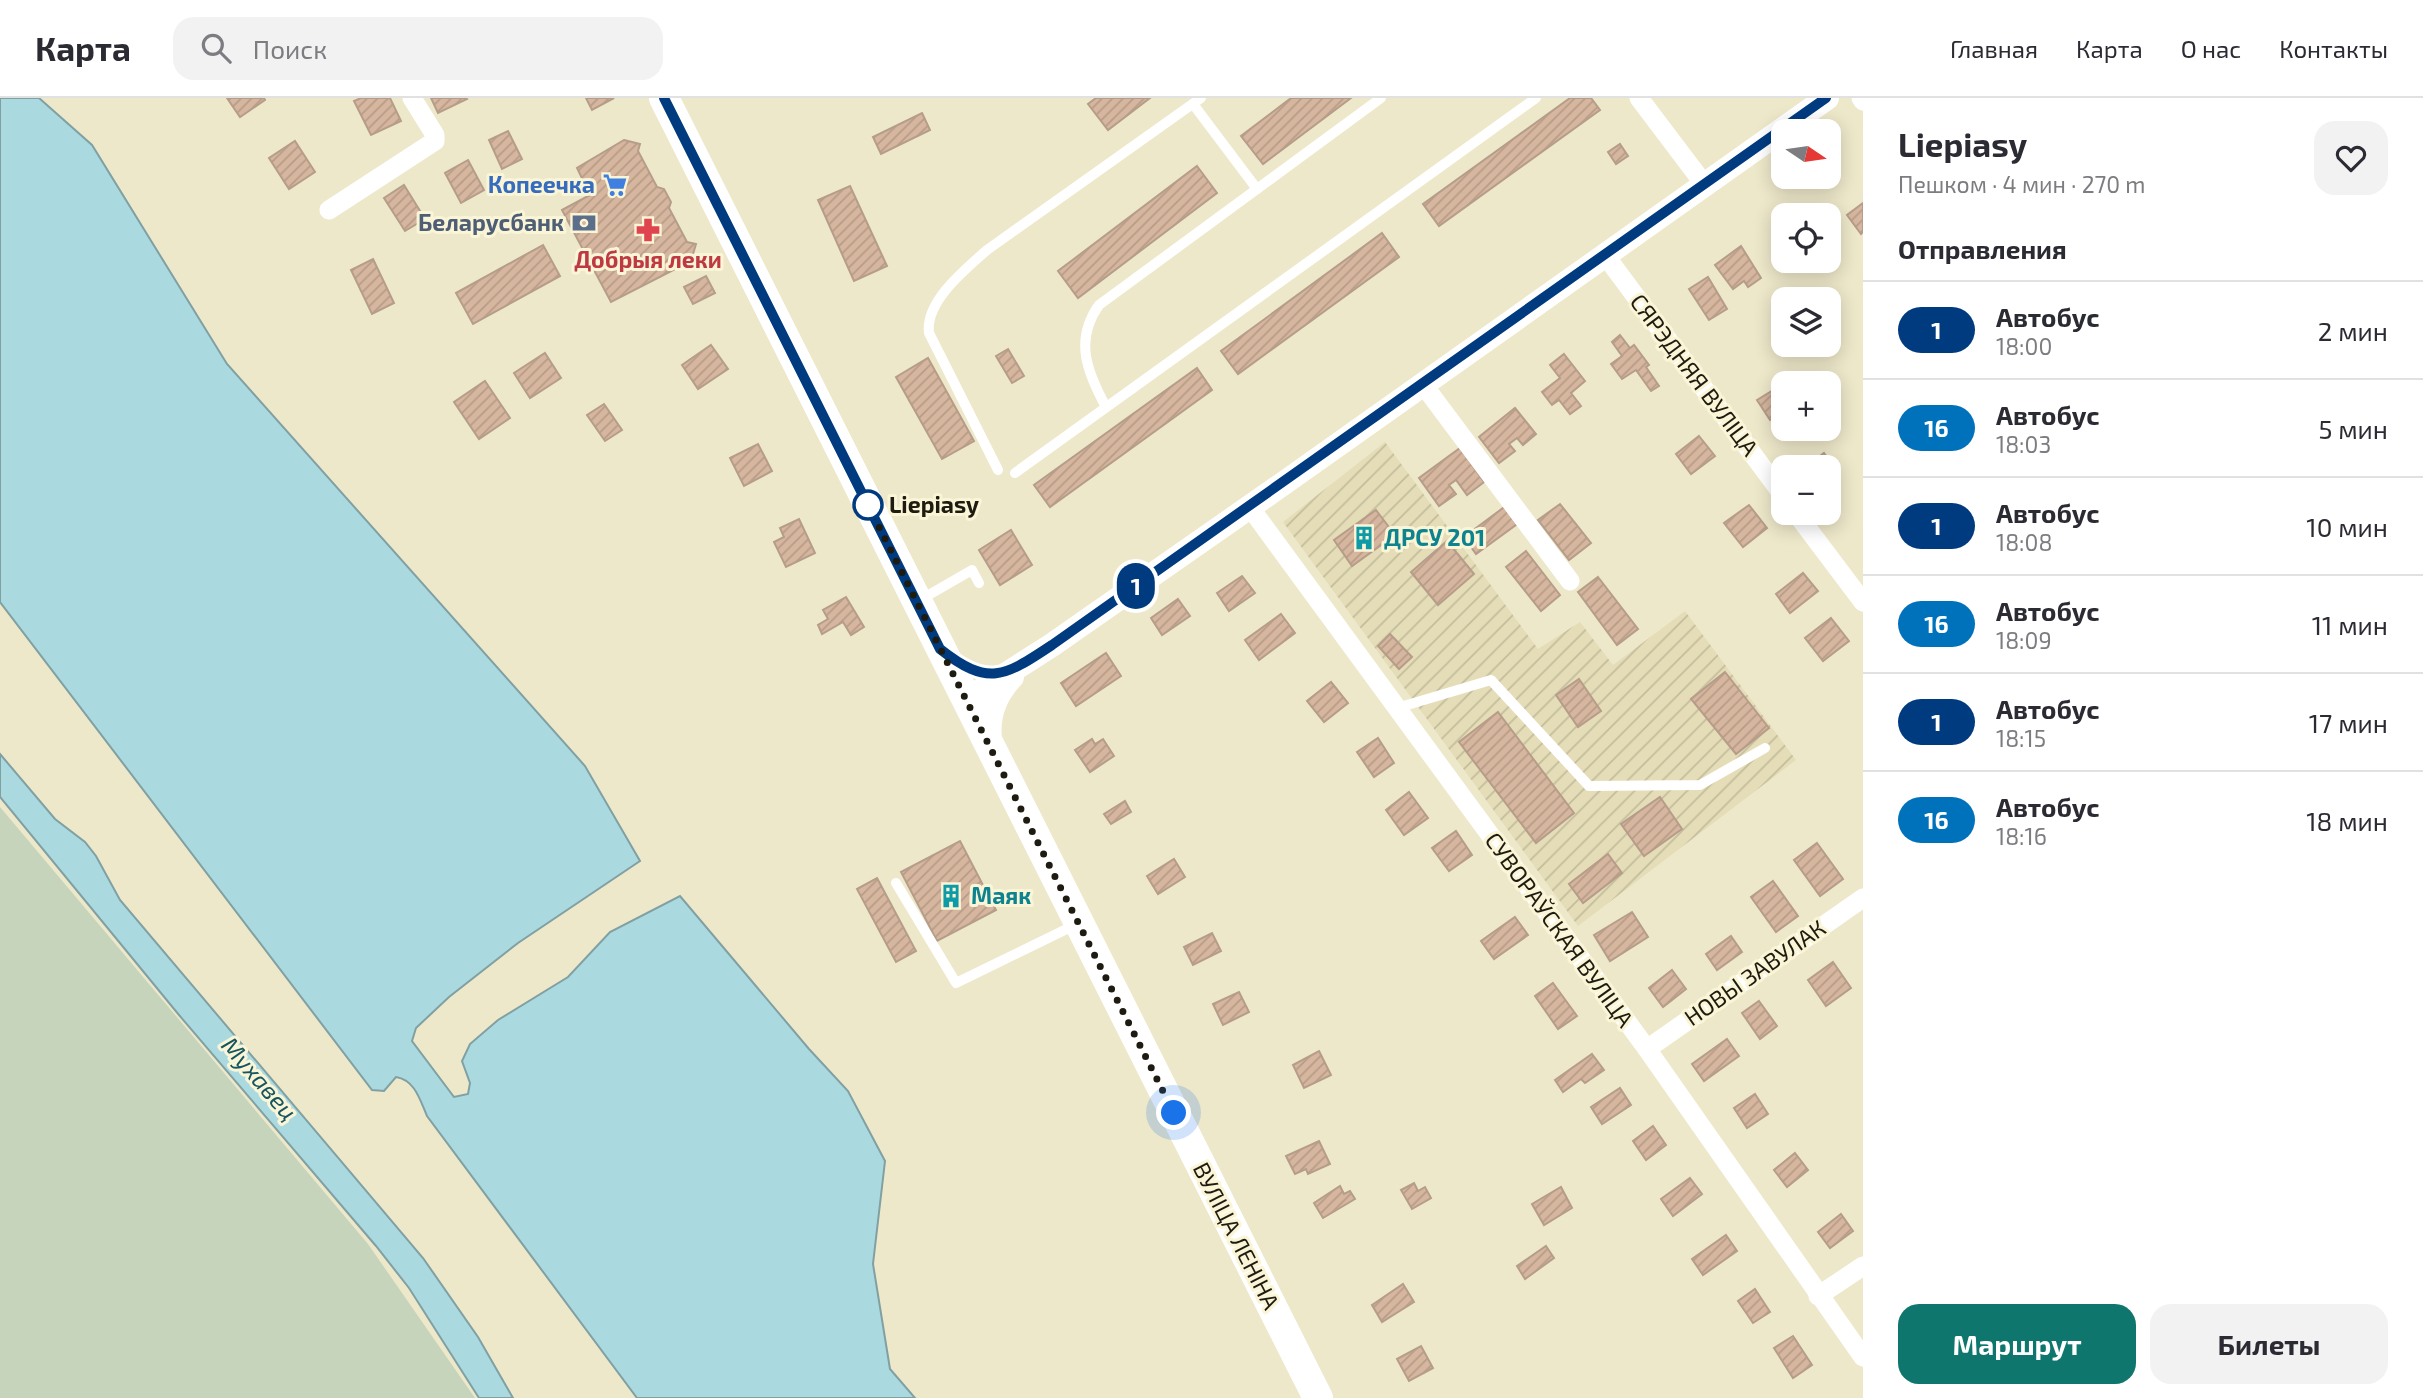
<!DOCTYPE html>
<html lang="ru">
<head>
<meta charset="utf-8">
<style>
  :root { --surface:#fff; --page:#f2f2f3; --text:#2b2b33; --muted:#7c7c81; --line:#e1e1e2; --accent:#0f766e }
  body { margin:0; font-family:"Exo 2",sans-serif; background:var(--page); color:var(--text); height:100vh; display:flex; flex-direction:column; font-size:26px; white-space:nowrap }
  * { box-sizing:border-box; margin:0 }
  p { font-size:23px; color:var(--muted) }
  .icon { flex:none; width:38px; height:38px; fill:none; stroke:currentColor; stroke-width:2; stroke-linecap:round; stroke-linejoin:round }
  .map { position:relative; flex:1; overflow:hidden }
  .side { display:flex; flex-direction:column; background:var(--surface); width:560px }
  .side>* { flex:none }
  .badge { padding:0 14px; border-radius:23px; font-size:24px; line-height:46px }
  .needle { width:46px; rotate:103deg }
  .tools { position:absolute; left:1771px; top:21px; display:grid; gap:14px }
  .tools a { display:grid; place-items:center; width:70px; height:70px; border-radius:14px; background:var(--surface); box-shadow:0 4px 18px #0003; font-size:35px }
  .you { position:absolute; width:35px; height:35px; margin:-18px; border:5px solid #fff; border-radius:50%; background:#1a73e8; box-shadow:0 0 0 10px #1a73e833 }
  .map>.badge { position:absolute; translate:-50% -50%; box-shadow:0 0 0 4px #fff }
  h2 { padding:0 35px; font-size:26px; line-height:63px }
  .round { display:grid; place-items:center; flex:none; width:74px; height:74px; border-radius:21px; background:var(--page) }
  .overview { display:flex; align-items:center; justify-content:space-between; height:119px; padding:0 35px }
  h1 { font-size:33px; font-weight:700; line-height:52px }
  .primary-button { display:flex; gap:14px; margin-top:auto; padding:14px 35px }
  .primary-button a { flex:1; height:80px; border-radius:21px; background:var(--accent); color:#fff; font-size:28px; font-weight:700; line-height:80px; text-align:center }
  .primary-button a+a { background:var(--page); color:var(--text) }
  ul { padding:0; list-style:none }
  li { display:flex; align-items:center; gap:21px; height:98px; padding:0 35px; border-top:2px solid var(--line) }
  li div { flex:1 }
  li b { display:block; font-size:26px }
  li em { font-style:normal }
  li .badge { min-width:77px; font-weight:700; text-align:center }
  header { display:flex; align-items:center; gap:42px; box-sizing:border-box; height:98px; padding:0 35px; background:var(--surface); border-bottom:2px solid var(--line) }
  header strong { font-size:33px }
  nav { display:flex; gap:38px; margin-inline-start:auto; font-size:24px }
  .search { width:490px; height:63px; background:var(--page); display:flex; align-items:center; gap:18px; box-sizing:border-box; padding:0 24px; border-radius:21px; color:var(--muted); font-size:26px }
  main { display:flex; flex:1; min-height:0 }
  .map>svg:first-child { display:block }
  .industrial { fill:url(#industrial-furrows) }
  .green { fill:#c5d4bb }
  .water { fill:#aad9e0; stroke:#80a0a2; stroke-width:2 }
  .building { fill:url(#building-hatch); stroke:#b69d8a; stroke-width:2 }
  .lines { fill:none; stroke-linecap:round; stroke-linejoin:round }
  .service { stroke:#fff; stroke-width:10 }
  .minor { stroke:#fff; stroke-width:19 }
  .tertiary { stroke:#fff; stroke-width:24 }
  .primary { stroke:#fff; stroke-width:30 }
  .line-casing { stroke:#fff; stroke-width:16 }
  .line { stroke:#003b80; stroke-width:10 }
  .walk { stroke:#1e1b10; stroke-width:7; stroke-dasharray:0 12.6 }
  .stop-dot { fill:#fff; stroke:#003b80; stroke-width:3.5 }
  .labels { text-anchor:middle; stroke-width:6; stroke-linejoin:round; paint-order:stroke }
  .shop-label { font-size:23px; font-weight:bold; fill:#366cbe; stroke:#fbf5d7; text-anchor:end }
  .service-label { font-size:23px; font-weight:bold; fill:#4e5e75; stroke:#fbf5d7; text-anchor:end }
  .health-label { font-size:23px; font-weight:bold; fill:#be3a42; stroke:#fbf5d7 }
  .street-label { font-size:23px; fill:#1e1b10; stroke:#fbf5d7 }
  .stop-label { font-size:23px; font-weight:bold; fill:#1e1b10; stroke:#fbf5d7; text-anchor:start }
  .culture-label { font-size:23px; font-weight:bold; fill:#0d838f; stroke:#fbf5d7; text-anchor:start }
  .water-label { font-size:24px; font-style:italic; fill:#16565f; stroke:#fbf5d7 }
</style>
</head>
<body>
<header>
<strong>Карта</strong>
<div class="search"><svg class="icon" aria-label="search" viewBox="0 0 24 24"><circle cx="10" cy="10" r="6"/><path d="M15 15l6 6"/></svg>Поиск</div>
<nav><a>Главная</a><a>Карта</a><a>О нас</a><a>Контакты</a></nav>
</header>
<main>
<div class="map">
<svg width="1863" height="1300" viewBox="0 0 1863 1300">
  <defs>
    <pattern id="industrial-furrows" width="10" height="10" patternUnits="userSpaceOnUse" patternTransform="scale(1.75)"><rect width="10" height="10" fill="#e5ddb7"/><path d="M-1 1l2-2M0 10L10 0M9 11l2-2" fill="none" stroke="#c4bd9c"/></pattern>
    <pattern id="building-hatch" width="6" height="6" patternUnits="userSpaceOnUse" patternTransform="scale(1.75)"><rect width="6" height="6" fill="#d6b69e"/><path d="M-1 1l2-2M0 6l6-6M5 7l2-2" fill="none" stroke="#b79c87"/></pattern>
  </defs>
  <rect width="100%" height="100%" fill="#eee8ca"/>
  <polygon class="industrial" points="1385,344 1538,551 1580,524 1613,567 1685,513 1796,662 1578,828 1283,424"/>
  <polygon class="green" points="0,709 368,1146 475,1300 0,1300"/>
  <g class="water">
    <path d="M0,0H39L92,47L227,266L585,668L640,763L518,845L449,899L416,930L412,943L454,999L468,996L470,985L462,963L470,946L498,922L568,879L610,834L680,798L809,951L848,993L885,1063L873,1166L890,1271L915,1300H637L427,1018C420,1002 415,982 396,979L384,993L372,992L0,504Z"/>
    <polygon points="0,656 55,721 85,744 96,758 120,802 423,1160 478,1239 513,1300 479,1300 409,1190 376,1148 179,917 0,699"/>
  </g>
  <g class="building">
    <polygon points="227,0 264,0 265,2 240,19"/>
    <polygon points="361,0 390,0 401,23 371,37 354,3"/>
    <polygon points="431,0 466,0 467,1 438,15"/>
    <polygon points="586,0 614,0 592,12"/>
    <polygon points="1096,0 1150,0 1108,32 1088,6"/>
    <polygon points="1291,0 1351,0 1263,66 1241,38"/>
    <polygon points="1570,0 1591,0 1600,12 1439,128 1423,106"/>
    <polygon points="922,15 930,32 881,56 873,39"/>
    <polygon points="508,33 522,61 502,71 489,42"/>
    <polygon points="624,42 640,46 638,53 657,89 664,91 671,104 669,110 687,144 696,146 691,163 611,204 562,112 590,97 577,70"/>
    <polygon points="295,43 315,74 289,91 269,60"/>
    <polygon points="1620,46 1628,58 1616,66 1608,54"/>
    <polygon points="468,62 484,92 461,105 445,75"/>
    <polygon points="1197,68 1217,95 1078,200 1058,173"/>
    <polygon points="404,87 425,121 405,133 384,100"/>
    <polygon points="850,88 887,168 854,183 818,102"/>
    <polygon points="1863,105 1863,134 1861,136 1847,117"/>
    <polygon points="1382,135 1399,159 1238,276 1221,253"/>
    <polygon points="543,147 560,178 473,226 456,195"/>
    <polygon points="1741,148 1761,180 1748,189 1744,183 1733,191 1715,167"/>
    <polygon points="373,161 394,205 372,216 351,172"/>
    <polygon points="706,178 715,195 693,206 684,189"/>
    <polygon points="1708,179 1727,211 1709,222 1689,191"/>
    <polygon points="1620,237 1630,250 1634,247 1649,267 1646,269 1659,288 1651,293 1636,272 1622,281 1611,266 1622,258 1612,244"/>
    <polygon points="711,247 728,271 698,291 682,267"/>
    <polygon points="1008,251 1024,278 1012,285 996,258"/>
    <polygon points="545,255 561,280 530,300 514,275"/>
    <polygon points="1564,256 1585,283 1571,295 1581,308 1570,316 1559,302 1552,307 1542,294 1560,280 1550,267"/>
    <polygon points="928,260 974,343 942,361 896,279"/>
    <polygon points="1197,270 1212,292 1050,409 1034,387"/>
    <polygon points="485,283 510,320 479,341 454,304"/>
    <polygon points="1783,286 1783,314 1770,322 1757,302"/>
    <polygon points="604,306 622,332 605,343 587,317"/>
    <polygon points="1515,310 1536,336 1523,347 1517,340 1509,346 1515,353 1499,365 1479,339"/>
    <polygon points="1699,338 1715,358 1691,376 1676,356"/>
    <polygon points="758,346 772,373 744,388 730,360"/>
    <polygon points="1460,350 1484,384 1467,397 1456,382 1449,387 1456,396 1439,408 1419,380"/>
    <polygon points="1824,355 1836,371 1829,377 1829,369 1806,369"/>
    <polygon points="1560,406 1591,445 1569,462 1538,422"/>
    <polygon points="1507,407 1520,424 1476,456 1464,439"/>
    <polygon points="1749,407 1767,430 1743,449 1724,425"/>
    <polygon points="1376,412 1395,437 1352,468 1334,442"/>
    <polygon points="799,421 815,455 786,469 774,444 784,439 780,430"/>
    <polygon points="1011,432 1032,467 1000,487 979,452"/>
    <polygon points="1447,443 1474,476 1438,507 1411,474"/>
    <polygon points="1526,453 1560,497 1541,513 1506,469"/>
    <polygon points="1803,475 1818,493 1790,515 1776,496"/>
    <polygon points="1242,478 1255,495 1229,513 1217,495"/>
    <polygon points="1598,479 1638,531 1617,547 1578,494"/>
    <polygon points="846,499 864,529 851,537 843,524 822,536 818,527 828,521 823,512"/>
    <polygon points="1178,501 1190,518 1162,537 1151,520"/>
    <polygon points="1281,516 1295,535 1259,562 1245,542"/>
    <polygon points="1831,520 1849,543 1823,563 1805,540"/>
    <polygon points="1390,536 1412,559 1399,571 1378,548"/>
    <polygon points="1106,555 1121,578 1076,608 1061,585"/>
    <polygon points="1725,574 1769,630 1736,656 1691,601"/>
    <polygon points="1579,581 1601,613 1578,629 1556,597"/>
    <polygon points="1331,584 1348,605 1324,624 1307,603"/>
    <polygon points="1498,614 1574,715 1536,745 1459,644"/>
    <polygon points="1378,640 1394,665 1374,679 1357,654"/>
    <polygon points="1092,641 1095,646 1103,641 1114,658 1090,674 1075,652"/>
    <polygon points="1409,694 1428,720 1404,737 1386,712"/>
    <polygon points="1660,699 1682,731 1644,758 1621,726"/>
    <polygon points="1125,703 1131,714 1111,726 1104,716"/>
    <polygon points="1456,733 1472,757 1449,773 1432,750"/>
    <polygon points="960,743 996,812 937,843 901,774"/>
    <polygon points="1817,745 1843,781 1820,798 1794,762"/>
    <polygon points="1608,756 1622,775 1583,805 1569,786"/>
    <polygon points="1174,761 1185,779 1158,796 1147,778"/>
    <polygon points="877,780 916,853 896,864 857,791"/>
    <polygon points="1773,783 1798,818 1776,834 1751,799"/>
    <polygon points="1632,814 1648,839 1610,863 1594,837"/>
    <polygon points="1515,819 1528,837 1494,861 1481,843"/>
    <polygon points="1212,835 1221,853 1193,867 1184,849"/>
    <polygon points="1731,838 1742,854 1717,872 1706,856"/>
    <polygon points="1833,864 1851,890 1826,908 1808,882"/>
    <polygon points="1672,872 1686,891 1663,909 1649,890"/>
    <polygon points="1553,885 1577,918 1558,931 1535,898"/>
    <polygon points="1239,894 1249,914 1223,927 1213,906"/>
    <polygon points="1759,903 1777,928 1760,941 1742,915"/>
    <polygon points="1727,941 1739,958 1704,983 1692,966"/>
    <polygon points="1319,953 1331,977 1304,990 1293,967"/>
    <polygon points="1592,956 1604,972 1585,985 1581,981 1563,994 1555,982"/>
    <polygon points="1620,990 1631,1007 1602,1026 1591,1009"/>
    <polygon points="1755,996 1768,1016 1747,1030 1734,1010"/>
    <polygon points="1653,1028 1666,1047 1646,1062 1633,1043"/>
    <polygon points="1319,1043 1330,1066 1308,1076 1306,1071 1295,1076 1286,1058"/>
    <polygon points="1795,1055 1808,1072 1787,1089 1774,1072"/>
    <polygon points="1690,1080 1702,1096 1673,1118 1661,1101"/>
    <polygon points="1414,1085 1418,1093 1425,1089 1431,1100 1412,1111 1401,1092"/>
    <polygon points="1340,1088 1344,1096 1350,1093 1355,1101 1323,1120 1314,1105"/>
    <polygon points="1561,1089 1572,1110 1544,1127 1532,1106"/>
    <polygon points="1841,1116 1853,1133 1830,1150 1818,1134"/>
    <polygon points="1726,1137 1737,1153 1703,1177 1692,1161"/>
    <polygon points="1546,1148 1554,1160 1525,1181 1517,1168"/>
    <polygon points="1403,1186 1414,1204 1382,1224 1372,1207"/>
    <polygon points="1755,1191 1770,1214 1753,1225 1738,1203"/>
    <polygon points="1793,1238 1812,1267 1793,1280 1774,1250"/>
    <polygon points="1421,1248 1433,1270 1409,1283 1397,1261"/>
  </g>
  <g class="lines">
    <g class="service">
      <polyline points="1193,6 1257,91"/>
      <path d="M1106,309C1087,274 1074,242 1099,207L1381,0"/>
      <path d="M998,372L929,235C925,203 966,171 987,152L1201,0"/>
      <polyline points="1015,375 1536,0"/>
      <polyline points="920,502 972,472 979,485"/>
      <polyline points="1397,610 1491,582 1589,688 1700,687 1765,650"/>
      <polyline points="896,785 956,885 1077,826"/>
    </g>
    <g class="minor">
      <polyline points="1639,0 1704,86"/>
      <polyline points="1861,0 1863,3"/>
      <polyline points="329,112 435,43 435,37 412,0"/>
      <polyline points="1605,157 1783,397"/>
      <polyline points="1422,285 1570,483"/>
      <polyline points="1249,408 1647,951 1863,1259"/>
      <polyline points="1796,415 1863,504"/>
      <polyline points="1647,951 1863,800"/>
      <polyline points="1818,1198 1863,1168"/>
    </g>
    <g class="tertiary">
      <polyline points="966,602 1052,547 1284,385 1827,0"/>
      <path d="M991,648C986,622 994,598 1012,579"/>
    </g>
    <polyline class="primary" points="664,0 1318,1300"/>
  </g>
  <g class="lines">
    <g class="line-casing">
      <path id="line" d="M664,0L940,551C988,589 1004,579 1052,547L1826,0"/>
    </g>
    <use href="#line" class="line"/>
    <polyline class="walk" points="868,407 1174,1015"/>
  </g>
  <defs>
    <g id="supermarket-bare" transform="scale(1.89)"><path d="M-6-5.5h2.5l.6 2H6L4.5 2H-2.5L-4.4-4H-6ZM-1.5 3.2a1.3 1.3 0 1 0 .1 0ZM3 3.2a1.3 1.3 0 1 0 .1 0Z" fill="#3f7fe0" stroke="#fbf5d7" stroke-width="2.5" paint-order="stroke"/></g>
    <g id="bank-bare" transform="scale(1.89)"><path d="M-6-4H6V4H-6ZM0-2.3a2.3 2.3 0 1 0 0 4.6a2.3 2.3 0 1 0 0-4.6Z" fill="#5c6f8a" stroke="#fbf5d7" stroke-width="2.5" paint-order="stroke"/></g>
    <g id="pharmacy-bare" transform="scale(1.89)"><path d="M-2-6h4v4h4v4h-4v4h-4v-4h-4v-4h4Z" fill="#e0444e" stroke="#fbf5d7" stroke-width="2.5" paint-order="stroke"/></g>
    <g id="building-bare" transform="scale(1.89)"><path d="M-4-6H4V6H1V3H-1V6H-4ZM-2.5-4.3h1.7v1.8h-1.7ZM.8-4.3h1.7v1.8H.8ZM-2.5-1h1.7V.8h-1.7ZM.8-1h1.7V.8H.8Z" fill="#0f9aa8" stroke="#fbf5d7" stroke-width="2.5" paint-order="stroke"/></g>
  </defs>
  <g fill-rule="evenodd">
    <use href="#supermarket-bare" x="615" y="87"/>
    <use href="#bank-bare" x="584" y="125"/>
    <use href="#pharmacy-bare" x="648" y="132"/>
    <use href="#building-bare" x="1364" y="440"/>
    <use href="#building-bare" x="951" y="798"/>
  </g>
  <circle class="stop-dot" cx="868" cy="407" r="14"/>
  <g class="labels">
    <g class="shop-label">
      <text x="595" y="95">Копеечка</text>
    </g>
    <g class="service-label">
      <text x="564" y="133">Беларусбанк</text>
    </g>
    <g class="health-label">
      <text x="648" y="170">Добрыя леки</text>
    </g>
    <g class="street-label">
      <text transform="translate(1694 277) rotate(53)" y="8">СЯРЭДНЯЯ ВУЛІЦА</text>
      <text transform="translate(1559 832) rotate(54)" y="8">СУВОРАЎСКАЯ ВУЛІЦА</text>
      <text transform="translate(1755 875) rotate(-35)" y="8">НОВЫ ЗАВУЛАК</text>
      <text transform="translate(1236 1138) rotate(63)" y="8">ВУЛІЦА ЛЕНІНА</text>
    </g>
    <g class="stop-label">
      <text x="889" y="415">Liepiasy</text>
    </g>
    <g class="culture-label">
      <text x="1384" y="448">ДРСУ 201</text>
      <text x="971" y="806">Маяк</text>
    </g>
    <g class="water-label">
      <text transform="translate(259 981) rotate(49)" y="8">Мухавец</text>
    </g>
  </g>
</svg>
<div class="tools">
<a><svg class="needle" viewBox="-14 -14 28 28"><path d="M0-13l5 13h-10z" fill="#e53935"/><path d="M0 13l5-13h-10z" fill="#7c7c81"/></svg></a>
<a><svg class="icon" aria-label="locate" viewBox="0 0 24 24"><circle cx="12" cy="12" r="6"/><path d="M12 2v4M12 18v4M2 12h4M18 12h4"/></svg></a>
<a><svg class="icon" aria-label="layers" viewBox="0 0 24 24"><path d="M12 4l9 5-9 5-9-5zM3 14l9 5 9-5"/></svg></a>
<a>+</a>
<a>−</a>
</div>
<div class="you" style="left:1174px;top:1015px"></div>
<b class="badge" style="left:1136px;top:488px;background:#003b80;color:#fff">1</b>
</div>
<section class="side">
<div class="overview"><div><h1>Liepiasy</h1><p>Пешком · 4 мин · 270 m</p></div><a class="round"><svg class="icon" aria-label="heart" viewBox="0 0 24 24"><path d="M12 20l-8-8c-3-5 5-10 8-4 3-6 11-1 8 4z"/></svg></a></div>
<h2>Отправления</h2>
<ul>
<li><span class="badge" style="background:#003b80;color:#fff">1</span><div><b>Автобус</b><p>18:00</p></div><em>2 мин</em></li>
<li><span class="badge" style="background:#0072bc;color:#fff">16</span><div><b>Автобус</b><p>18:03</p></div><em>5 мин</em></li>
<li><span class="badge" style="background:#003b80;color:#fff">1</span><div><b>Автобус</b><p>18:08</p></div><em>10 мин</em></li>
<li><span class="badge" style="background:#0072bc;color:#fff">16</span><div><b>Автобус</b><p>18:09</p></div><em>11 мин</em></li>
<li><span class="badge" style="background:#003b80;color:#fff">1</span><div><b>Автобус</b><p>18:15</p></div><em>17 мин</em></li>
<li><span class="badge" style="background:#0072bc;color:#fff">16</span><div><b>Автобус</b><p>18:16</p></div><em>18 мин</em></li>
</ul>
<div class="primary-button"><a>Маршрут</a><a>Билеты</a></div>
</section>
</main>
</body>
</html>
